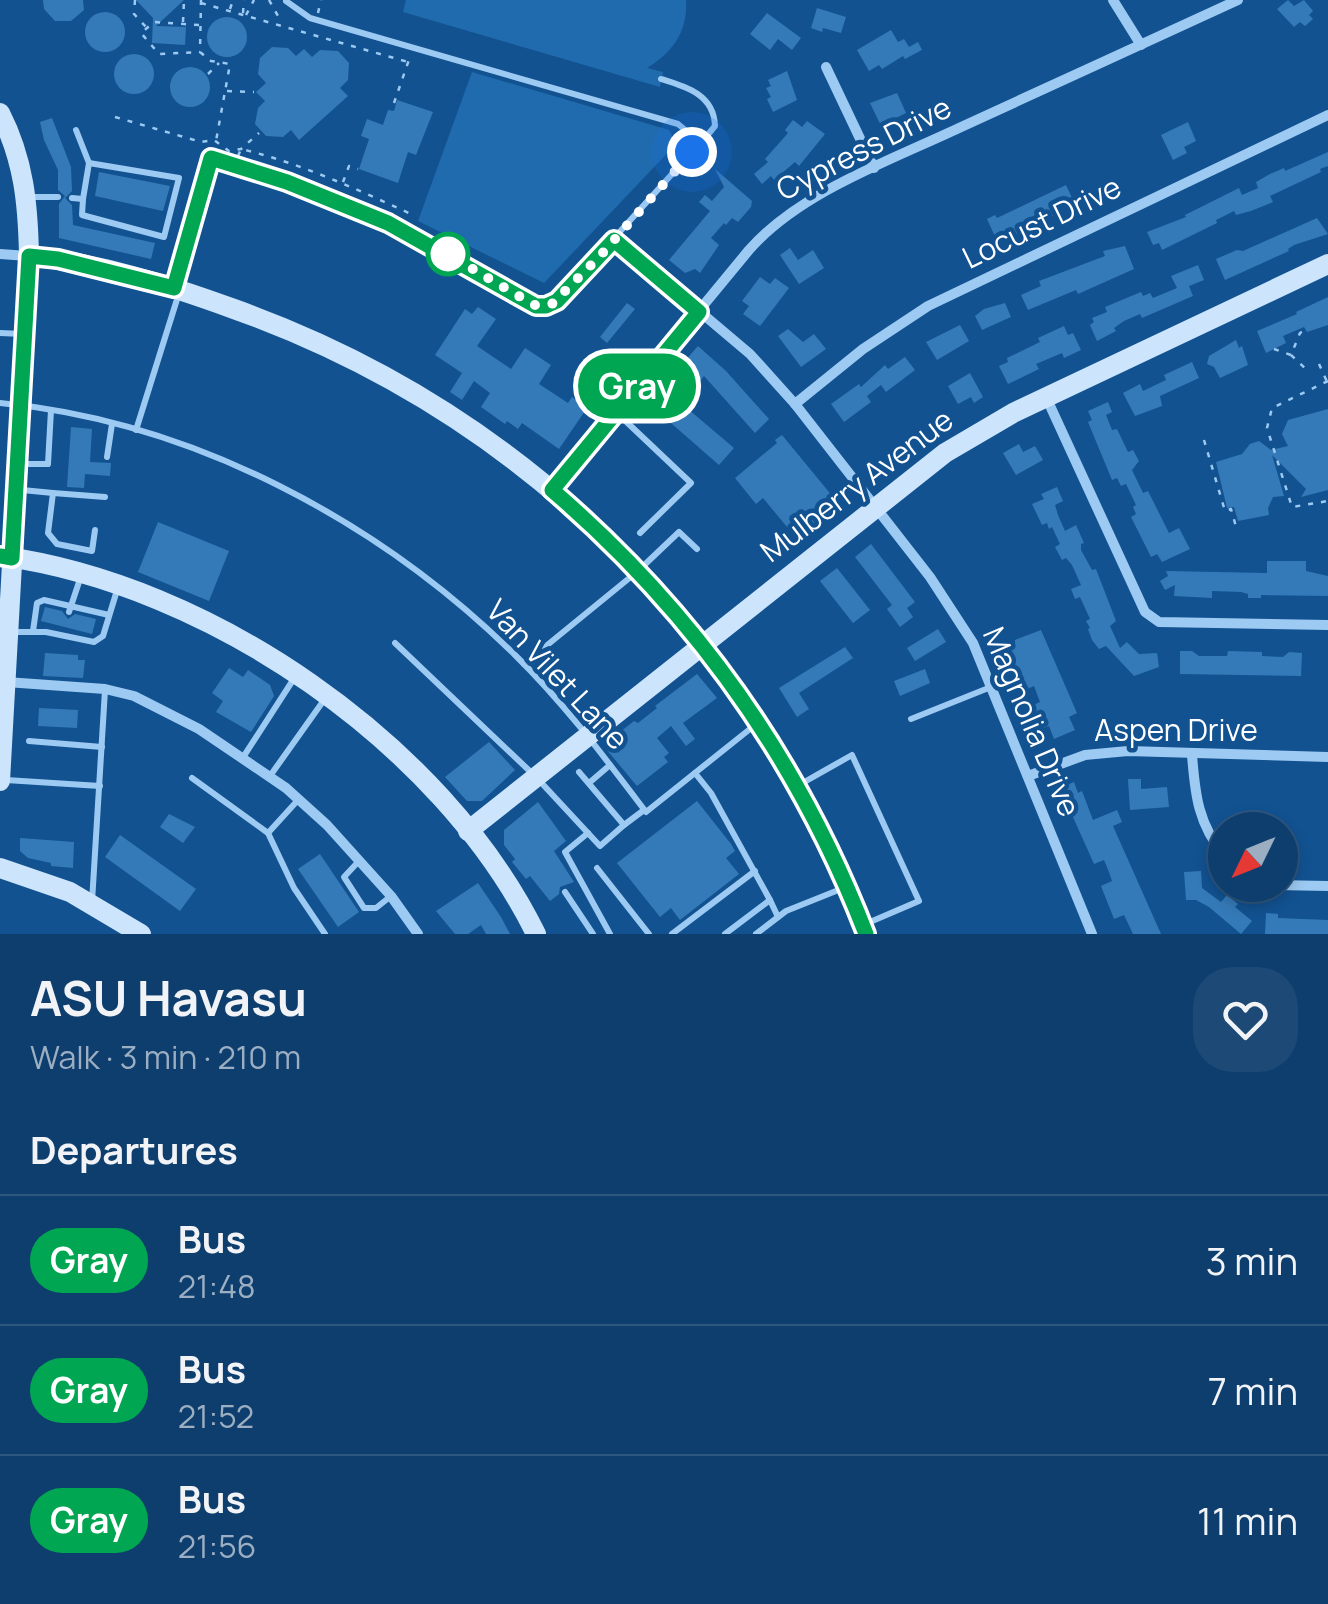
<!DOCTYPE html>
<html lang="en">
<head>
<meta charset="utf-8">
<style>
  :root { --surface:#0e3e6d; --page:#1c4975; --text:#f1f3f6; --muted:#9baec2; --line:#2e5780 }
  body { margin:0; font-family:Manrope,sans-serif; background:var(--page); color:var(--text); height:100vh; display:flex; flex-direction:column; font-size:38px; white-space:nowrap }
  * { box-sizing:border-box; margin:0 }
  p { font-size:32px; color:var(--muted) }
  .icon { flex:none; width:55px; height:55px; fill:none; stroke:currentColor; stroke-width:2; stroke-linecap:round; stroke-linejoin:round }
  .map { position:relative; height:934px; overflow:hidden }
  .panel { display:flex; flex-direction:column; background:var(--surface); flex:1 }
  .panel>* { flex:none }
  .badge { padding:0 20px; border-radius:32px; font-size:35px; line-height:65px }
  .needle { width:65px; rotate:227deg }
  .buttons { position:absolute; left:1208px; top:812px; display:grid; gap:20px }
  .buttons a { display:grid; place-items:center; width:90px; height:90px; border-radius:50%; background:var(--surface); box-shadow:0 5px 15px #0003,0 0 0 2px var(--line); font-size:50px }
  .you { position:absolute; width:50px; height:50px; margin:-25px; border:8px solid #fff; border-radius:50%; background:#1a73e8; box-shadow:0 0 0 15px #1a73e833 }
  .map>.badge { position:absolute; translate:-50% -50%; box-shadow:0 0 0 5px #fff }
  h2 { padding:0 30px; font-size:38px; line-height:90px }
  .round { display:grid; place-items:center; flex:none; width:105px; height:105px; border-radius:40px; background:var(--page) }
  .head { display:flex; align-items:center; justify-content:space-between; height:170px; padding:0 30px }
  h1 { font-size:48px; font-weight:700; line-height:75px }
  ul { padding:0; list-style:none }
  li { display:flex; align-items:center; gap:30px; height:130px; padding:0 30px; border-top:2px solid var(--line) }
  li div { flex:1 }
  li b { display:block; font-size:38px }
  li em { font-style:normal }
  li .badge { min-width:110px; font-weight:700; text-align:center }
  .map>svg:first-child { display:block }
  .green { fill:#206bae }
  .building { fill:#357ab8 }
  .lines { fill:none; stroke-linecap:round; stroke-linejoin:round }
  .path { stroke:#9dcaf2; stroke-width:2.5; stroke-dasharray:5 8; stroke-linecap:butt }
  .lane { stroke:#9dcaf2; stroke-width:6 }
  .street { stroke:#9dcaf2; stroke-width:10 }
  .secondary { stroke:#cce5fc; stroke-width:20 }
  .line-casing { stroke:#fff; stroke-width:22 }
  .line { stroke:#00a651; stroke-width:15 }
  .walk { stroke:#fff; stroke-width:10; stroke-dasharray:0 18 }
  .stop-dot { fill:#fff; stroke:#00a651; stroke-width:5 }
  .labels { text-anchor:middle; stroke-width:9; stroke-linejoin:round; paint-order:stroke }
  .street-label { font-size:30px; fill:#fff; stroke:#125291 }
</style>
</head>
<body>
<div class="map">
<svg width="1328" height="934" viewBox="0 0 1328 934">
  <rect width="100%" height="100%" fill="#125291"/>
  <g class="green">
    <path d="M406,0H686C688,31 673,52 647,68L663,72L660,87L403,12Z"/>
    <polygon points="472,72 669,130 676,144 544,283 418,221"/>
  </g>
  <g class="building">
    <polygon points="43,0 83,0 84,10 71,21 55,21 44,9"/>
    <polygon points="136,0 184,0 156,26 186,27 185,45 152,43 153,18"/>
    <polygon points="1288,0 1294,6 1304,0 1313,11 1309,15 1313,19 1305,26 1300,22 1294,27 1277,9"/>
    <polygon points="817,8 846,17 841,33 823,28 822,32 811,28"/>
    <circle cx="105" cy="32" r="20"/>
    <polygon points="767,13 801,38 792,50 778,39 770,50 750,34"/>
    <circle cx="227" cy="37" r="20"/>
    <polygon points="891,30 898,42 904,39 909,47 918,42 922,50 905,59 903,56 882,69 879,65 869,71 857,50"/>
    <polygon points="272,47 288,48 296,56 304,49 312,57 320,50 338,51 349,63 348,80 340,88 348,96 299,140 291,130 283,137 266,136 255,124 258,108 265,101 256,92 266,83 258,74 260,58"/>
    <circle cx="134" cy="74" r="20"/>
    <circle cx="190" cy="87" r="20"/>
    <polygon points="787,71 797,100 773,112 767,99 771,97 766,88 771,86 768,80"/>
    <polygon points="897,93 906,113 892,120 894,124 883,130 870,103"/>
    <polygon points="397,100 433,112 416,155 408,152 398,183 359,169 369,139 361,136 367,119 383,125 388,110 394,111"/>
    <polygon points="52,118 71,167 72,191 65,198 72,205 73,225 155,243 151,259 59,238 59,204 65,196 58,190 58,170 44,140 40,122"/>
    <polygon points="793,120 802,127 807,121 825,134 799,166 795,162 774,180 771,176 762,184 754,174 768,162 765,159 788,133 785,130"/>
    <polygon points="1188,122 1196,141 1184,147 1187,153 1173,160 1161,135"/>
    <polygon points="1328,152 1328,166 1320,169 1321,172 1270,196 1273,202 1251,211 1236,215 1234,211 1216,220 1217,223 1162,250 1159,243 1153,245 1147,232 1186,217 1185,215 1239,188 1242,195 1258,188 1256,182 1270,174 1284,168 1285,171"/>
    <polygon points="715,169 752,201 751,207 738,222 732,218 726,225 724,223 711,238 719,245 700,273 695,269 685,273 669,260 710,211 699,202 705,195 712,201 724,187"/>
    <polygon points="99,172 170,186 163,211 95,196"/>
    <polygon points="1066,185 1074,202 1052,211 1054,215 1032,227 998,243 987,219 995,215 997,218"/>
    <polygon points="1317,218 1328,234 1294,245 1288,249 1289,251 1225,280 1216,259 1237,250 1243,251"/>
    <polygon points="1125,246 1134,269 1078,294 1076,290 1028,310 1021,295 1041,286 1039,281 1105,256 1103,251"/>
    <polygon points="790,248 798,260 813,250 824,268 799,284 780,255"/>
    <polygon points="1198,265 1204,280 1189,286 1193,296 1142,318 1140,314 1124,321 1114,328 1116,331 1097,341 1090,325 1094,322 1092,318 1107,312 1105,307 1141,292 1143,296 1150,293 1153,298 1177,288 1171,276"/>
    <polygon points="760,277 770,284 775,278 789,288 760,326 743,314 749,306 742,301"/>
    <polygon points="1328,297 1328,325 1307,332 1304,327 1283,336 1286,343 1266,353 1257,331 1297,314 1296,312"/>
    <polygon points="627,303 635,309 607,343 600,337"/>
    <polygon points="1005,303 1011,317 982,330 975,316 984,309"/>
    <polygon points="478,307 496,319 477,346 511,369 525,348 551,365 539,384 568,403 572,397 587,408 559,449 522,423 518,429 507,421 505,424 481,407 490,393 474,381 462,400 450,392 462,373 435,355 465,309 472,314"/>
    <polygon points="960,325 969,341 937,360 926,342"/>
    <polygon points="1064,326 1068,335 1073,333 1081,350 1064,358 1062,353 1036,364 1039,369 1008,384 999,366 1008,362 1007,358 1040,342 1038,338"/>
    <polygon points="788,329 803,342 814,334 826,349 801,367 778,336"/>
    <polygon points="1236,340 1239,348 1242,346 1248,365 1220,378 1214,367 1207,364 1209,356"/>
    <polygon points="698,346 726,371 769,419 755,433 704,376 681,403 734,448 719,465 648,403"/>
    <polygon points="905,357 915,370 886,392 881,385 867,396 871,402 844,422 831,404 859,384 861,387 885,365 888,369"/>
    <polygon points="1192,362 1199,378 1160,396 1162,406 1135,416 1123,393 1140,384 1143,391 1166,380 1164,375"/>
    <polygon points="970,373 983,397 974,403 971,397 958,404 948,386"/>
    <polygon points="1108,402 1112,412 1106,415 1112,430 1117,429 1128,452 1133,450 1139,461 1132,470 1143,493 1148,491 1169,533 1179,528 1190,549 1162,562 1157,554 1151,557 1131,517 1136,514 1133,507 1136,505 1126,484 1121,486 1117,478 1112,480 1088,422 1092,420 1088,411"/>
    <polygon points="1328,409 1328,490 1301,497 1306,489 1272,455 1284,496 1273,497 1268,508 1269,515 1238,521 1234,507 1227,508 1216,462 1242,454 1250,444 1259,441 1271,450 1288,446 1282,434 1288,420"/>
    <polygon points="71,427 92,429 90,462 111,463 110,476 85,474 84,488 67,487"/>
    <polygon points="782,435 843,509 802,545 763,498 756,504 735,478 777,443 775,440"/>
    <polygon points="1019,444 1023,452 1035,446 1043,460 1016,475 1003,453"/>
    <polygon points="1057,487 1063,501 1055,505 1058,515 1065,531 1076,525 1084,543 1081,544 1081,550 1092,570 1096,569 1116,621 1110,626 1120,648 1127,642 1139,654 1157,653 1159,667 1134,676 1106,646 1099,649 1092,640 1088,629 1090,628 1086,621 1090,619 1080,597 1075,599 1071,589 1081,585 1072,565 1066,558 1062,560 1055,547 1060,544 1052,527 1049,529 1047,523 1042,525 1032,504 1044,499 1041,494"/>
    <polygon points="158,522 229,551 209,601 138,572"/>
    <polygon points="871,544 915,602 907,608 913,617 900,627 887,609 892,605 855,557"/>
    <polygon points="1267,561 1306,561 1306,571 1328,576 1328,596 1261,595 1261,598 1248,598 1248,594 1241,592 1212,591 1212,598 1174,596 1175,585 1165,590 1160,581 1168,576 1166,571 1267,573"/>
    <polygon points="837,568 870,610 853,623 820,581"/>
    <polygon points="45,607 62,611 68,619 75,614 96,619 92,634 41,621"/>
    <polygon points="938,629 946,642 915,661 907,648"/>
    <polygon points="1041,630 1077,713 1069,717 1075,730 1054,739 1049,726 1041,729 1031,706 1040,702 1034,686 1023,691 1006,648 1015,644 1015,640"/>
    <polygon points="845,647 853,658 799,693 809,709 797,717 779,688"/>
    <polygon points="1180,651 1192,651 1199,656 1227,656 1228,651 1262,652 1262,656 1283,657 1289,652 1302,653 1301,676 1180,674"/>
    <polygon points="45,653 78,655 78,660 85,660 83,678 43,676"/>
    <polygon points="229,668 243,677 248,670 270,685 274,696 251,732 216,712 223,701 212,693"/>
    <polygon points="925,669 930,683 900,696 894,681"/>
    <polygon points="697,674 717,698 683,723 695,739 686,746 671,726 657,738 669,753 664,757 668,762 637,786 606,749 606,743 634,721 638,723 657,708 655,706"/>
    <polygon points="39,708 78,710 77,728 38,726"/>
    <polygon points="489,742 515,770 482,801 467,801 445,777"/>
    <polygon points="1128,779 1141,779 1141,789 1167,787 1169,807 1130,810"/>
    <polygon points="1074,782 1078,793 1082,791 1093,820 1117,810 1122,822 1113,826 1161,934 1133,934 1124,915 1114,919 1101,886 1112,881 1109,872 1104,860 1094,864 1060,788"/>
    <polygon points="697,801 731,844 735,851 726,858 739,874 680,920 671,908 660,917 617,863"/>
    <polygon points="538,802 566,841 554,851 574,882 560,887 559,894 550,901 530,876 526,879 512,862 515,859 504,845 504,830"/>
    <polygon points="169,814 195,827 183,843 160,827"/>
    <polygon points="120,835 196,889 180,911 105,857"/>
    <polygon points="20,838 74,842 73,868 51,866 51,863 28,858 20,851"/>
    <polygon points="320,854 359,912 338,927 298,869"/>
    <polygon points="1201,871 1202,888 1221,902 1227,895 1238,904 1235,907 1252,921 1241,934 1209,907 1196,900 1186,900 1184,872"/>
    <polygon points="478,883 501,917 510,934 486,934 481,925 468,934 455,934 436,911"/>
    <polygon points="1266,913 1278,914 1278,918 1328,920 1328,934 1265,934"/>
  </g>
  <g class="lines">
    <g class="path">
      <polyline points="135,0 134,14 146,27"/>
      <polyline points="201,0 200,52 211,61 230,64 216,141"/>
      <polyline points="269,0 278,16 277,22"/>
      <polyline points="201,3 408,62"/>
      <polyline points="230,9 233,0"/>
      <polyline points="243,13 244,0"/>
      <polyline points="318,13 321,0"/>
      <polyline points="246,15 254,0"/>
      <polyline points="183,22 184,0"/>
      <polyline points="199,25 154,22 141,33 159,54 200,52"/>
      <polyline points="208,74 219,63"/>
      <polyline points="227,91 254,92"/>
      <polyline points="394,103 411,54"/>
      <polyline points="115,117 201,142 214,140 229,151 241,149 259,133"/>
      <path d="M238,156L241,149C300,163 356,189 411,214"/>
      <polyline points="343,182 349,166 358,169"/>
      <polyline points="1274,349 1291,355 1300,333 1305,330"/>
      <polyline points="1291,355 1307,370"/>
      <polyline points="1319,364 1328,384"/>
      <polyline points="1328,381 1272,408 1267,428 1292,507 1328,501"/>
      <polyline points="1204,440 1225,511 1231,509 1237,530"/>
    </g>
    <g class="lane">
      <path d="M661,79C687,87 714,95 715,126L692,154"/>
      <polyline points="76,130 89,163"/>
      <path d="M212,159C326,186 432,242 531,303L546,306L558,300L692,152L690,134L678,124L310,18L286,1"/>
      <polyline points="29,197 58,197"/>
      <polyline points="72,198 83,199 82,215 164,237 179,178 89,163 83,199"/>
      <polyline points="0,333 23,334"/>
      <path d="M0,403C192,421 379,521 515,655C564,703 605,758 646,812L755,725"/>
      <polyline points="616,412 691,483 640,533"/>
      <polyline points="136,430 179,293"/>
      <polyline points="107,457 112,424"/>
      <polyline points="23,464 48,464 51,410"/>
      <polyline points="22,490 53,493 48,533 57,544 92,551 95,530"/>
      <polyline points="53,493 105,497"/>
      <polyline points="69,612 81,576"/>
      <polyline points="33,631 37,603 44,600 109,615"/>
      <polyline points="14,632 46,632 94,642 103,636 118,587"/>
      <polyline points="395,643 536,777 600,846 624,825 579,772"/>
      <polyline points="524,664 638,571 679,532 697,549"/>
      <polyline points="911,719 991,687"/>
      <polyline points="29,741 102,747"/>
      <polyline points="242,759 293,680"/>
      <polyline points="695,773 711,793 770,900"/>
      <polyline points="270,776 324,700"/>
      <polyline points="192,778 268,833 294,888 325,934"/>
      <polyline points="6,780 100,786"/>
      <polyline points="589,783 610,765"/>
      <polyline points="799,785 852,755 919,901 863,925"/>
      <polyline points="624,825 644,810"/>
      <polyline points="268,833 298,800"/>
      <polyline points="588,833 565,852 610,934"/>
      <polyline points="359,861 344,877 364,908 376,908 391,896"/>
      <polyline points="597,868 649,934"/>
      <polyline points="565,892 593,934"/>
      <polyline points="92,902 105,690"/>
      <polyline points="672,934 755,871"/>
      <polyline points="725,934 770,900 778,917"/>
      <polyline points="756,934 786,911 841,889"/>
    </g>
    <g class="street">
      <polyline points="1113,0 1141,45"/>
      <polyline points="826,67 874,168"/>
      <polyline points="614,239 750,354 795,404 930,577 973,643 1092,934"/>
      <polyline points="0,254 28,256"/>
      <polyline points="174,288 211,158"/>
      <polyline points="1046,397 1145,612 1159,622 1328,625"/>
      <polyline points="795,404 863,349 928,306 1328,115"/>
      <path d="M551,490L749,250C800,192 889,161 959,128C1052,85 1145,43 1238,0"/>
      <polyline points="6,682 105,689 134,696 199,729 286,788 327,825 391,896 418,934"/>
      <path d="M1192,755C1195,794 1198,825 1225,856"/>
      <polyline points="1028,776 1085,755 1128,751 1328,757"/>
      <polyline points="1275,885 1328,886"/>
    </g>
    <g class="secondary">
      <path d="M0,113C24,160 28,204 29,256L0,781"/>
      <path d="M29,256C99,263 168,285 234,309C531,415 752,642 866,934"/>
      <path d="M0,556C209,584 442,743 536,934"/>
      <polyline points="468,831 945,453 1013,413 1328,264"/>
      <polyline points="0,868 70,892 141,934"/>
    </g>
  </g>
  <g class="lines">
    <g class="line-casing">
      <path id="line" d="M0,556L12,558L29,256L58,259L174,288L211,158L287,182L388,223L536,306H546L557,301L614,240L699,312L552,490C693,611 799,760 866,934"/>
    </g>
    <use href="#line" class="line"/>
    <polyline class="walk" points="448,254 437,248 534,305 551,305 600,256 692,152"/>
  </g>
  <circle class="stop-dot" cx="448" cy="254" r="20"/>
  <g class="labels">
    <g class="street-label">
      <text transform="translate(864 149) rotate(-27)" y="10">Cypress Drive</text>
      <text transform="translate(1042 223) rotate(-26)" y="10">Locust Drive</text>
      <text transform="translate(857 486) rotate(-37)" y="10">Mulberry Avenue</text>
      <text transform="translate(557 675) rotate(47)" y="10">Van Vilet Lane</text>
      <text transform="translate(1031 722) rotate(67)" y="10">Magnolia Drive</text>
      <text x="1176" y="741">Aspen Drive</text>
    </g>
  </g>
</svg>
<div class="buttons">
<a><svg class="needle" viewBox="-14 -14 28 28"><path d="M0-13l5 13h-10z" fill="#e53935"/><path d="M0 13l5-13h-10z" fill="#9baec2"/></svg></a>
</div>
<div class="you" style="left:692px;top:152px"></div>
<b class="badge" style="left:637px;top:386px;background:#00a651;color:#fff">Gray</b>
</div>
<section class="panel">
<div class="head"><div><h1>ASU Havasu</h1><p>Walk · 3 min · 210 m</p></div><a class="round"><svg class="icon" aria-label="heart" viewBox="0 0 24 24"><path d="M12 20l-8-8c-3-5 5-10 8-4 3-6 11-1 8 4z"/></svg></a></div>
<h2>Departures</h2>
<ul>
<li><span class="badge" style="background:#00a651;color:#fff">Gray</span><div><b>Bus</b><p>21:48</p></div><em>3 min</em></li>
<li><span class="badge" style="background:#00a651;color:#fff">Gray</span><div><b>Bus</b><p>21:52</p></div><em>7 min</em></li>
<li><span class="badge" style="background:#00a651;color:#fff">Gray</span><div><b>Bus</b><p>21:56</p></div><em>11 min</em></li>
</ul>
</section>
</body>
</html>
